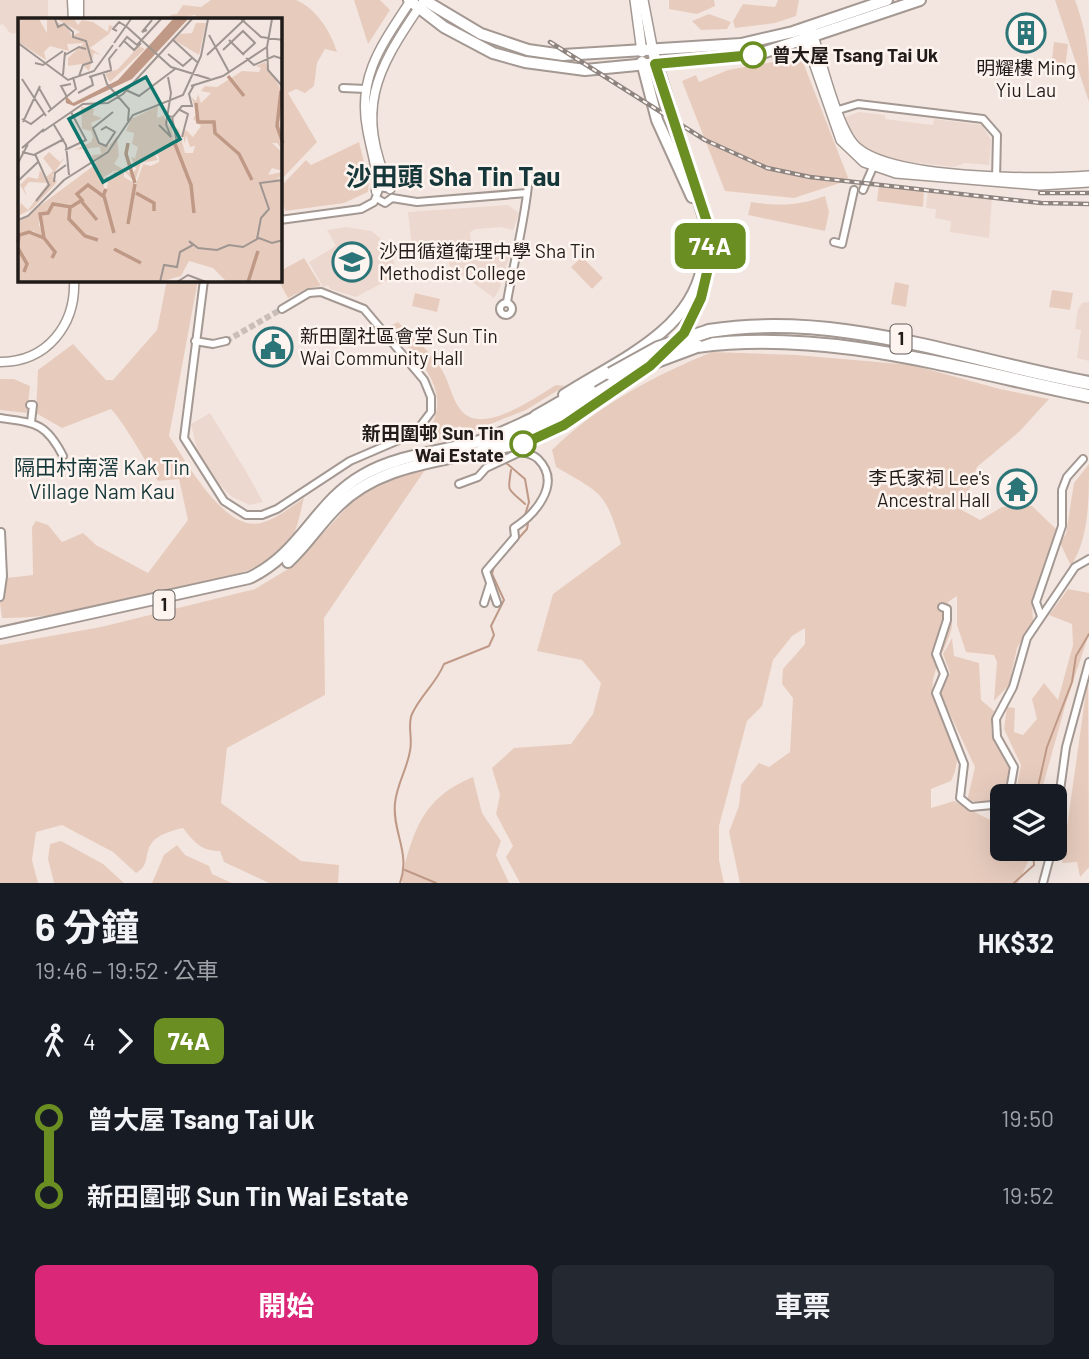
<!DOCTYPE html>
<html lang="zh-TW">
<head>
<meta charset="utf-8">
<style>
  :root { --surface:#171b24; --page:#242831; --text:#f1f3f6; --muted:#9ea1a6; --accent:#db2777 }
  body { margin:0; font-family:Barlow,"Noto Sans TC",sans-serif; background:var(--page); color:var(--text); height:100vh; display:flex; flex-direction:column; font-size:26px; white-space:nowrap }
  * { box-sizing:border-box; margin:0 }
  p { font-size:23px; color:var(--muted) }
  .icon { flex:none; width:38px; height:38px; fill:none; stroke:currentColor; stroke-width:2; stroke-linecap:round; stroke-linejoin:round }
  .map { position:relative; height:883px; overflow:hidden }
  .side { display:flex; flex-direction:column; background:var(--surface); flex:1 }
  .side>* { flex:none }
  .badge { padding:0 14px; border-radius:10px; font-size:24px; line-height:46px }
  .tools { position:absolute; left:990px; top:784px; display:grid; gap:14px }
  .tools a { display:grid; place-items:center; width:77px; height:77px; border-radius:10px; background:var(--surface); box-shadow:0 7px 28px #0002; font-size:35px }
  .map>.badge { position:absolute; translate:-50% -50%; box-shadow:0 0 0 4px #fff }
  .legs { display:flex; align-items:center; gap:10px; height:77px; padding:0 35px; font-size:23px }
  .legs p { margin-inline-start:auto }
  .overview { display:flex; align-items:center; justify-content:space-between; height:119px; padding:0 35px }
  h1 { font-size:38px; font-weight:700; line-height:52px }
  .action { display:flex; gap:14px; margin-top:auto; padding:14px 35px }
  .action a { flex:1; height:80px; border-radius:10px; background:var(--accent); color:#fff; font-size:28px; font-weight:700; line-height:80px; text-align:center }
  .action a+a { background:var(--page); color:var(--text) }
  ul { padding:0 35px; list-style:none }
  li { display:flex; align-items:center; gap:24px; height:77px; font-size:26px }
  li i { display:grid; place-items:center; width:10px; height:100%; margin:0 9px; background:currentColor }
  li i::after { content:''; width:18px; height:18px; margin:-9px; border:5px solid; border-radius:50%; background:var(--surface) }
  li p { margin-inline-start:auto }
  li:first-child i { background:linear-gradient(#0000 50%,currentColor 0) }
  li:last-child i { background:linear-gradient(currentColor 50%,#0000 0) }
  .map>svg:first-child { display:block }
  .built { fill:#ecd8ce }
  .green { fill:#e7ccbe }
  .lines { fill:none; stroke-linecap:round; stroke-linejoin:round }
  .stream { stroke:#bf9986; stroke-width:2 }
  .minor-tunnel { stroke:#c9beb8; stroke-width:6; stroke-dasharray:6 3; stroke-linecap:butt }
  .minor-casing { stroke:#a49892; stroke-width:10 }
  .tertiary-casing { stroke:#a49892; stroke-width:11 }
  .secondary-casing { stroke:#a49892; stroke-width:12 }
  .primary-casing { stroke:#a49892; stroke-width:14 }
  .trunk-casing { stroke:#a49892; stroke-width:14 }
  .motorway-casing { stroke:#a49892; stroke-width:16 }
  .minor { stroke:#fff; stroke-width:6 }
  .tertiary { stroke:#fff; stroke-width:8 }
  .secondary { stroke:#fff; stroke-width:9 }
  .primary { stroke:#fff; stroke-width:10 }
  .trunk { stroke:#fff; stroke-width:10 }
  .motorway { stroke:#fff; stroke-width:12 }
  .rail-casing { stroke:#8d8480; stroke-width:4.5 }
  .rail { stroke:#fef4ef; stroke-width:2; stroke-dasharray:5; stroke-linecap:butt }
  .motorway-bridge-casing { stroke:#a49892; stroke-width:16; stroke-linecap:butt }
  .motorway-bridge { stroke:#fff; stroke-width:12 }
  .line-1-casing { stroke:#fff; stroke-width:16 }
  .line-1 { stroke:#6b8e23; stroke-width:10 }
  .stop-1-dot { fill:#fff; stroke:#6b8e23; stroke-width:3.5 }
  .labels { text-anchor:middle; stroke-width:5; stroke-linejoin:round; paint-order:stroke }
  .shield { fill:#fef4ef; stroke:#635d5a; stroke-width:2 }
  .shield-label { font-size:18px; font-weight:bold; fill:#211c1a }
  .stop-label { font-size:19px; font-weight:bold; fill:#211c1a; stroke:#fef4ef; text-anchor:start }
  .poi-label { font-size:19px; fill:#211c1a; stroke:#fef4ef; text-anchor:start }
  .neighbourhood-label { font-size:21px; fill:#153739; stroke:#fef4ef }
  .district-label { font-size:26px; font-weight:bold; fill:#153739; stroke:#fef4ef }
  .inset-river { fill:none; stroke:#bf9986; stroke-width:3.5 }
  .inset-road { fill:none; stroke:#9f9591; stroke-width:2 }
  .view { fill:#0f766e; fill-opacity:0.15; stroke:#0f766e; stroke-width:3.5 }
  .inset-edge { fill:none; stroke:#211c1a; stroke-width:3.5 }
</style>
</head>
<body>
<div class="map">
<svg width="1089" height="883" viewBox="0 0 1089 883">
  <rect width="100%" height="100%" fill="#f3e6e0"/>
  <g class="built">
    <polygon points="0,0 48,0 48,19 19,19 19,34 10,33 3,24 0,25"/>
    <polygon points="859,112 885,115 885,119 933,125 934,119 982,125 991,140 989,165 965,163 954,167 901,161 878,155 862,145 850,129 846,117"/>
    <polygon points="928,189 992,197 989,238 950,232 951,221 935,218 936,209 926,208"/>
    <polygon points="508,205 519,213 513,230 501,227 476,229 470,232 471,245 412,248 408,212"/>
    <polygon points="346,227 371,231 389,245 394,263 388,280 356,297 330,289 328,285 323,287 309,262 336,246 327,230"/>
    <polygon points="506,245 511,250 499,290 494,298 449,265 449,251"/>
    <polygon points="1089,302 1089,361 1077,358 1081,330 1075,329 1078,309 1082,303"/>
    <polygon points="210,413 247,473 263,502 250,505 232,497 221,486 197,450 191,424"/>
  </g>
  <g class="green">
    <path d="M211,0H296C316,8 331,32 337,52L325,49L317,63L314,86L305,93L296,89L288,93L317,142L280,181V19H196V15L174,18L170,15L177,14L183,5L201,7Z"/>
    <polygon points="354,0 380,0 390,10 368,44"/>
    <polygon points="669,0 714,0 715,6 697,14 669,9"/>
    <polygon points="778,0 799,0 796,16 775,23 735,28 733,21 743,4 775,7"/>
    <path d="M1055,0H1075C1089,39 1089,61 1089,102Z"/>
    <polygon points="709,14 731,22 727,29 701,30 692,21"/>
    <polygon points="1054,42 1068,44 1065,69 1051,67"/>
    <polygon points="801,57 849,180 794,198 725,191 682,81 696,75 699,82 728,70"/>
    <polygon points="359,142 369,182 368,192 344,203 285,211 280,187 306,160 311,165"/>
    <polygon points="879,185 924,189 923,207 877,201"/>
    <path d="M825,196L829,212L825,231L748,215L751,202C779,206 798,206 825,196Z"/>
    <polygon points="582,257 603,278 592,289 571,267"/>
    <polygon points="304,258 321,286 308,288 288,298 278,280 280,271"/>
    <path d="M167,280H198L169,436C187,462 224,532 261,523C276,519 291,507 304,498C298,521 297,539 277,554C245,578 209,580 171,589C117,602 58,619 2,618L0,602L6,578L33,575L32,527L36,521L48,525L62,542L83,533L96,545L148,573L188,520L179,479L158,481C144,459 127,427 111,409L62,428L36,413L38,370L73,344L106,380H113L157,330Z"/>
    <polygon points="895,282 909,285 906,307 891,304"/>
    <polygon points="1052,290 1073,293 1070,310 1049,307"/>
    <polygon points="415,293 440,299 437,312 412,306"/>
    <path d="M398,322C413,337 431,352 442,370C449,382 452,398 460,409C481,438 535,397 556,385L565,386L526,410L470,432L459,426L446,439L433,441L427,433C456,390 417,359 390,326Z"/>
    <path d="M712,352L796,355L912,365L1000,389L1049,399L1020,431L977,467L962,510L980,520L1002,507L1032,506L1056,529L1032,601L1033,621L1017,648L1009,685L994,701L997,662L994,655L966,652L957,625V596L948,602C949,609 952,617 952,624C952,640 929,671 933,693C937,724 970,744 951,781L931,789V808L954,801L990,820L1003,813V849H1034L1018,883H740L729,832L739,806L741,785L759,763L769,767L790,752L793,698L782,684L783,669L805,644V628L792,636L773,660L762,706L747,721L719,826V860L724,883H520L506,857L513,846L496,814L500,795L492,768L514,748L571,744L593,714L601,683L582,660L537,651L553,594L621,544C605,492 603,494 556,467L552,450C595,407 655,375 712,352Z"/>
    <polygon points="0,379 14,379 30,386 27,413 0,410"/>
    <path d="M1089,464C1089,500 1089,538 1071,566L1060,543L1066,534L1074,483Z"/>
    <path d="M427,467L324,618L325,695L227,748L221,803L301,861L339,865L338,883H269L224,862L220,851C201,851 194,842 183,828C131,839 158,862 136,873L113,852L62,825L36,832L32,860L38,883H0V645L101,627L255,589L293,566L351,503L375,485Z"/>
    <polygon points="1068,589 1089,593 1089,634 1066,703 1040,796 1015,796 1021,765 1004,729 1007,707 1015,708 1014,732 1023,735 1037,719 1032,699 1044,683 1058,700 1073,645 1072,624 1049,615"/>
    <path d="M952,638L954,656L979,663L981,700L994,711C993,716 991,723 991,728C994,753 1029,770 998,801H967L975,767L940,693L950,673L943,654Z"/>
    <polygon points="1088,677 1089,867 1080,877 1077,862 1062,863"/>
    <path d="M473,777L482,813L501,841L496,855L509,883H403L401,880C413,831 422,798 473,777Z"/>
    <polygon points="61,841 103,864 124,883 54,883 48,859 50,844"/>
    <polygon points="177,845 185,855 209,866 212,874 232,883 152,883 164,855"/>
  </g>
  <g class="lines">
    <g class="stream">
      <polyline points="505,462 525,479 529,502 525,515"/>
      <path d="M511,470C508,492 506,487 525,504"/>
      <polyline points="500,559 527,529 528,523"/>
      <polyline points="1036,796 1047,747 1072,682 1076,656 1089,634"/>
      <polyline points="405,870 436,883"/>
      <path d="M400,883C411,853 392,832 395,803C397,784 407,769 410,751C413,738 407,725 412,714C421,694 436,684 444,664L489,646L494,635L491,626L504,600L492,574L494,566"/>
      <polyline points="1014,883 1034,865 1033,849"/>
    </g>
    <polyline class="minor-tunnel" points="226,341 282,309"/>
    <g class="minor-casing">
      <g id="minor">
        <polyline points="343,88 366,89"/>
        <polyline points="835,111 858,104 983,119 997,135 996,180"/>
        <polyline points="863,190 873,167"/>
        <polyline points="376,198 385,203 392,198"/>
        <polyline points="392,198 417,202 527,193"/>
        <polyline points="280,220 361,209 374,202 380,187 391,189"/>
        <polyline points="834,242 842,244 854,190"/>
        <polyline points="204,280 184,438 224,501 246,515 262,515 277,509 350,461 415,433 431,412 431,397 424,380 364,309 321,292 309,293 282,309"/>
        <path d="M507,302C514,260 526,218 529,175"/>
        <circle cx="506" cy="309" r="6"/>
        <polyline points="195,341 213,344 226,341"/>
        <polyline points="30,405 33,405 31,422"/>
        <path d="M0,418C36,423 46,423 63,456"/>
        <polyline points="459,484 478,477 486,468 520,452"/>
        <polyline points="0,597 3,576 1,532"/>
        <polyline points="484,603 490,584"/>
        <path d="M497,603L486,571L515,537L514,528C534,515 563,484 538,459C531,452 522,455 515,446"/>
        <polyline points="942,607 947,609 947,620 936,654 944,674 936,693 964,764 960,798 971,807 1003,804"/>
        <polyline points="1041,616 1036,602 1062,526 1062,490 1067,477 1083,459"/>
        <polyline points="1009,796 1014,767 997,737 996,719 1013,687 1027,638 1075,567 1089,559"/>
        <polyline points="1055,827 1066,747 1089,662"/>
        <polyline points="1043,883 1052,849"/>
      </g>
    </g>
    <g class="tertiary-casing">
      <g id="tertiary">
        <polyline points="72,0 73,19"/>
        <polyline points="79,0 79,19"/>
        <path d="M390,189C355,109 375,72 420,6"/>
        <path d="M376,191C379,171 370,148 367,128C357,75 384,42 411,0"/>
        <path d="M0,362C47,362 76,325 74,280"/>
      </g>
    </g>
    <g class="secondary-casing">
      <g id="secondary">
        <polyline points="635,0 642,52"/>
        <polyline points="643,0 653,52"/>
        <path d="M812,32C820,58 837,128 855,146C889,180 1040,180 1089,176"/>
        <polyline points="804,34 841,140 864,162 896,173 1040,185 1089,182"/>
      </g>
    </g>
    <g class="primary-casing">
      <g id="primary">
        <polyline points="409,0 444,27 493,53 525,62 585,70 762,53 920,0"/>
        <polyline points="424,0 481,34 528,50 563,55 741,44 793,32 887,0"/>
        <path d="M653,52L709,234C712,275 700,311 676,344"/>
        <polyline points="642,62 657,120 692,197"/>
        <path d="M564,395C615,362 689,333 702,268"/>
        <path d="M494,449C545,442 583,412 625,384"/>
      </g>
    </g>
    <g class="trunk-casing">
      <g id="trunk">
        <path d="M288,562C307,545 320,523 338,506C377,467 431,463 482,451"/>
        <path d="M0,633L249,578C301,554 315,502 363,475C398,455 438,452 476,442C497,436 516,426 536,417"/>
      </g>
    </g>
    <g class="motorway-casing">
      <g id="motorway">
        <path d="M709,331C839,310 963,360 1089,383"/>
        <path d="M697,346C828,328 961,370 1089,396"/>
        <polyline points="536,417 611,374"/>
        <polyline points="482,451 537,428 598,393"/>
      </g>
    </g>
    <use href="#minor" class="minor"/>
    <use href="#tertiary" class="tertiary"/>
    <use href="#secondary" class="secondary"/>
    <use href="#primary" class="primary"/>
    <use href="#trunk" class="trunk"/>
    <use href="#motorway" class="motorway"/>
    <g class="rail-casing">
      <g id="rail">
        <polyline points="550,42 705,140 767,168 810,177 1041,203 1089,204"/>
        <polyline points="1040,193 1089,193"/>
      </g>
    </g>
    <use href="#rail" class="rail"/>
    <g class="motorway-bridge-casing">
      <g id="motorway-bridge">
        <polyline points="611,374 658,348 709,331"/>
        <polyline points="598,393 646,365 697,346"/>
      </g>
    </g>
    <use href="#motorway-bridge" class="motorway-bridge"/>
  </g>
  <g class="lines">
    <g class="line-1-casing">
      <polyline id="line-1" points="523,444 564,425 650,366 684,333 701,298 709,264 708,225 655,64 753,55"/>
    </g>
    <use href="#line-1" class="line-1"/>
  </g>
  <defs>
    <g id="building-ring" transform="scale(2.0125)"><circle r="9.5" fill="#fef4ef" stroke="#2b7578" stroke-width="1.5"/><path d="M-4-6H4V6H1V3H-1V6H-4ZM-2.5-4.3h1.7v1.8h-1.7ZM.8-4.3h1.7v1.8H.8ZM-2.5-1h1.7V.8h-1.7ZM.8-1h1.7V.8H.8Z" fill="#2b7578"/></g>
    <g id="school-ring" transform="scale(2.0125)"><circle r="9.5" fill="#fef4ef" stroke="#2b7578" stroke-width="1.5"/><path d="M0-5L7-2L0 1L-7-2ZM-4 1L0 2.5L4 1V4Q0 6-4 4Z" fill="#2b7578"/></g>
    <g id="civic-ring" transform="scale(2.0125)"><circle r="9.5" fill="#fef4ef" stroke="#2b7578" stroke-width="1.5"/><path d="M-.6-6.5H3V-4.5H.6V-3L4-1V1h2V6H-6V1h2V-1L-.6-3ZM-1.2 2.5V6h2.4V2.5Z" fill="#2b7578"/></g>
    <g id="temple-ring" transform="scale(2.0125)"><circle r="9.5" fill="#fef4ef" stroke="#2b7578" stroke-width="1.5"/><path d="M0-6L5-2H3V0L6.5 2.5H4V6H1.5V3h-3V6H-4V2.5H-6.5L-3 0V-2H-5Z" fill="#2b7578"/></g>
  </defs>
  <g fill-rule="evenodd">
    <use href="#building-ring" x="1026" y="33"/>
    <use href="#school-ring" x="352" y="262"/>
    <use href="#civic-ring" x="273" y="347"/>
    <use href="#temple-ring" x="1017" y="489"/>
  </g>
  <g class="stop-1-dot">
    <circle cx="753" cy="55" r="12"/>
    <circle cx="523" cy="444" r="12"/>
  </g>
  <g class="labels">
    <g class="shield">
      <rect x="890.5" y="324.5" width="21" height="29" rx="5"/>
      <rect x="153.5" y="590.5" width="21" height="29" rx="5"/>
    </g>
    <g class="shield-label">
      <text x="901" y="345">1</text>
      <text x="164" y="611">1</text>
    </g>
    <g class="stop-label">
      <text x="772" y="62">曾大屋 Tsang Tai Uk</text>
      <text x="504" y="440" text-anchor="end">新田圍邨 Sun Tin<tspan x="504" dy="22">Wai Estate</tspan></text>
    </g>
    <g class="poi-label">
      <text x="1026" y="75" text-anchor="middle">明耀樓 Ming<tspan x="1026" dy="22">Yiu Lau</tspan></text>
      <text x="379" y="258">沙田循道衛理中學 Sha Tin<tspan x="379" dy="22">Methodist College</tspan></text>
      <text x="300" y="343">新田圍社區會堂 Sun Tin<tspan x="300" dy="22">Wai Community Hall</tspan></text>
      <text x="990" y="485" text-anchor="end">李氏家祠 Lee's<tspan x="990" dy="22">Ancestral Hall</tspan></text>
    </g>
    <g class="neighbourhood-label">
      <text x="102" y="475">隔田村南滘 Kak Tin<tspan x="102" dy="24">Village Nam Kau</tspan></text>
    </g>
    <g class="district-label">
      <text x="453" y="186">沙田頭 Sha Tin Tau</text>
    </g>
  </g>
  <g transform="translate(18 18)">
    <rect width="264" height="264" fill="#f3e6e0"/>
    <path d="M0,1H21L29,15V1H34L50,10L54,18L62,14L38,1H56L60,7L64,2L75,4L90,14L91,7L95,8L91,16L72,30L83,37L76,35L71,53L64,46L50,48V40L66,25L49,26L51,33L32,28L26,34L28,42L0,24ZM178,5H188L181,37L156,22L162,16L174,15ZM121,28L127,31L92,64L87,56L100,51ZM247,44L264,73V98L259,108L264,102V132L259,125H254L264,134V153L254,150L250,157L264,154V160L258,159L264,162V264H209L195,250L171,243L163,258L142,264H0V204L74,149L99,118L101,138L96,146L114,156L118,151L113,139L117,140L120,129L114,126L116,115L108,113L113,101L140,88L139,100L147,97L150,86L146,99L152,109V100L157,126L161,121L155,107L161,112L167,135H175L177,128L172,129L168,117L167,126L164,115L168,112L175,119L183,108L175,101L179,94L173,79L178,83L180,76L183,85L193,75L183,73L187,68L199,69L224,53L241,54L243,50L238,48ZM135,133L141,139V144L133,148L125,146L118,166L106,159V154H96L95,159H87L90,165L87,177L78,176L70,167L64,174L60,176L64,183L54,190L36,187L30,196H22L23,207L27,218L26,221H23L16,215H3L15,213L26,219L21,207V196L29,195L35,186L53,189L63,182L58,176L70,166L86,176V159L96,153H106L117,164L123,145L140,142ZM63,89L76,91L75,97L84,100L73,105L75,111L80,125L92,128L75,145L74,137L83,136L82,129L56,132L73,124L75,119L73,113L64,111ZM31,134L42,144L47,139L34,158L39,164L14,191L0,198L3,185L10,192L30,165L11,164L6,170L9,178L2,167L10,159L20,161L22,152L27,160L35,153L25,140Z" fill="#e7ccbe" fill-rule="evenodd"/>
    <path d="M155,1H170L114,61L56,88L48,85L47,77L55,85L100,62Z" fill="#bf9986"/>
    <path class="inset-river" d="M210,58L226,78M263,73L259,108L265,125M178,85L180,104H196L197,115L221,136L234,162M110,125L108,136L117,165M157,126L173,167L176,195M118,175L136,185V193M86,178L96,215M64,184L79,202M52,189L51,201L67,218L80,222M110,206L117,166M26,220L37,234L34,240M0,225L1,217L11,214L26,220L22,196L30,195L35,186L53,189L64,182L59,176L70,167L85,178L88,171M0,230L9,246L6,254M96,231L123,245M230,264L240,233"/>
    <path class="inset-road" d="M37,1L40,9L46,6L55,14V19L68,23L74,44L65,47L61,58M223,1L243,19L265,22M109,9L153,49L192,61M129,12L124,14L134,2M99,13L95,11L101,4L109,9M191,17L211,54M154,21L179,44M211,22L226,37M106,23L116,32L123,25M0,25L50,62L76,53L95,27M96,25L113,1M249,28L250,52L265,69M101,29L109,19L119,27L143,1M205,32L225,13L237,25L225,36M150,36L165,48L174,40M47,37L61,29L68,31M189,37L227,1M228,40L236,47L256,38L265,41M17,45L25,47L45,33M93,51L91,41L99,31M85,54L89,66L111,91L110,103M45,57L47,34M71,59L94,52M4,61L28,98M173,68L205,58L249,29L254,1M21,70L33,91M108,72L121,78L157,51M60,75L75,67L73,59M49,79L43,68L53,66M162,92L170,96L164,119M30,94L58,71L55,59M150,98L155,99L164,88H174L171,76L176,67M154,99L159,125M4,101L13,106L27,95M5,104L22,68M36,107L48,127L51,157M141,107L153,119L148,106L153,75L150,59M83,112L88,109L97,114L88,128L81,125L75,110L95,94M24,114L65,86L90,85L105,76L174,1M4,130L26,111M47,132L68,122L53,94M4,134L16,137L46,121M17,136L31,167L18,183M0,145L10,126M0,163L20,144M36,164L37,155L48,147M0,202L10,198L46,162L90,134L115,97L165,77L183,38L190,1M239,221L243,200L251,191L242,165L265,162M142,264L146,247L159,249L162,234L175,227L171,223L180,230L199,232L211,227L225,229L241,220L254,225L265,222M159,264L170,257L188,264"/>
    <path class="view" d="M128,59L162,121L85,164L51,101Z"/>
    <rect width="264" height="264" class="inset-edge"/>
  </g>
</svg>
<div class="tools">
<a><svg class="icon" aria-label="layers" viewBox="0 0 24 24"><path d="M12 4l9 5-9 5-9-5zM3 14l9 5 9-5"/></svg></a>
</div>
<b class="badge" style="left:710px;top:246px;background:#6b8e23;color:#fff">74A</b>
</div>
<section class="side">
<div class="overview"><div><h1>6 分鐘</h1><p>19:46 – 19:52 · 公車</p></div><b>HK$32</b></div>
<div class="legs"><svg class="icon" aria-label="walk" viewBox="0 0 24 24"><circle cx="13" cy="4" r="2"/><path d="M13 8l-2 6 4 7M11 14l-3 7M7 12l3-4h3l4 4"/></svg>4<svg class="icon" aria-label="forward" viewBox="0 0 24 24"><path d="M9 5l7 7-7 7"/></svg><b class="badge" style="background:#6b8e23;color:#fff">74A</b></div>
<ul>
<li><i style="color:#6b8e23"></i><b>曾大屋 Tsang Tai Uk</b><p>19:50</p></li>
<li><i style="color:#6b8e23"></i><b>新田圍邨 Sun Tin Wai Estate</b><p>19:52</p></li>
</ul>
<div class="action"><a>開始</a><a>車票</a></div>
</section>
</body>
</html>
